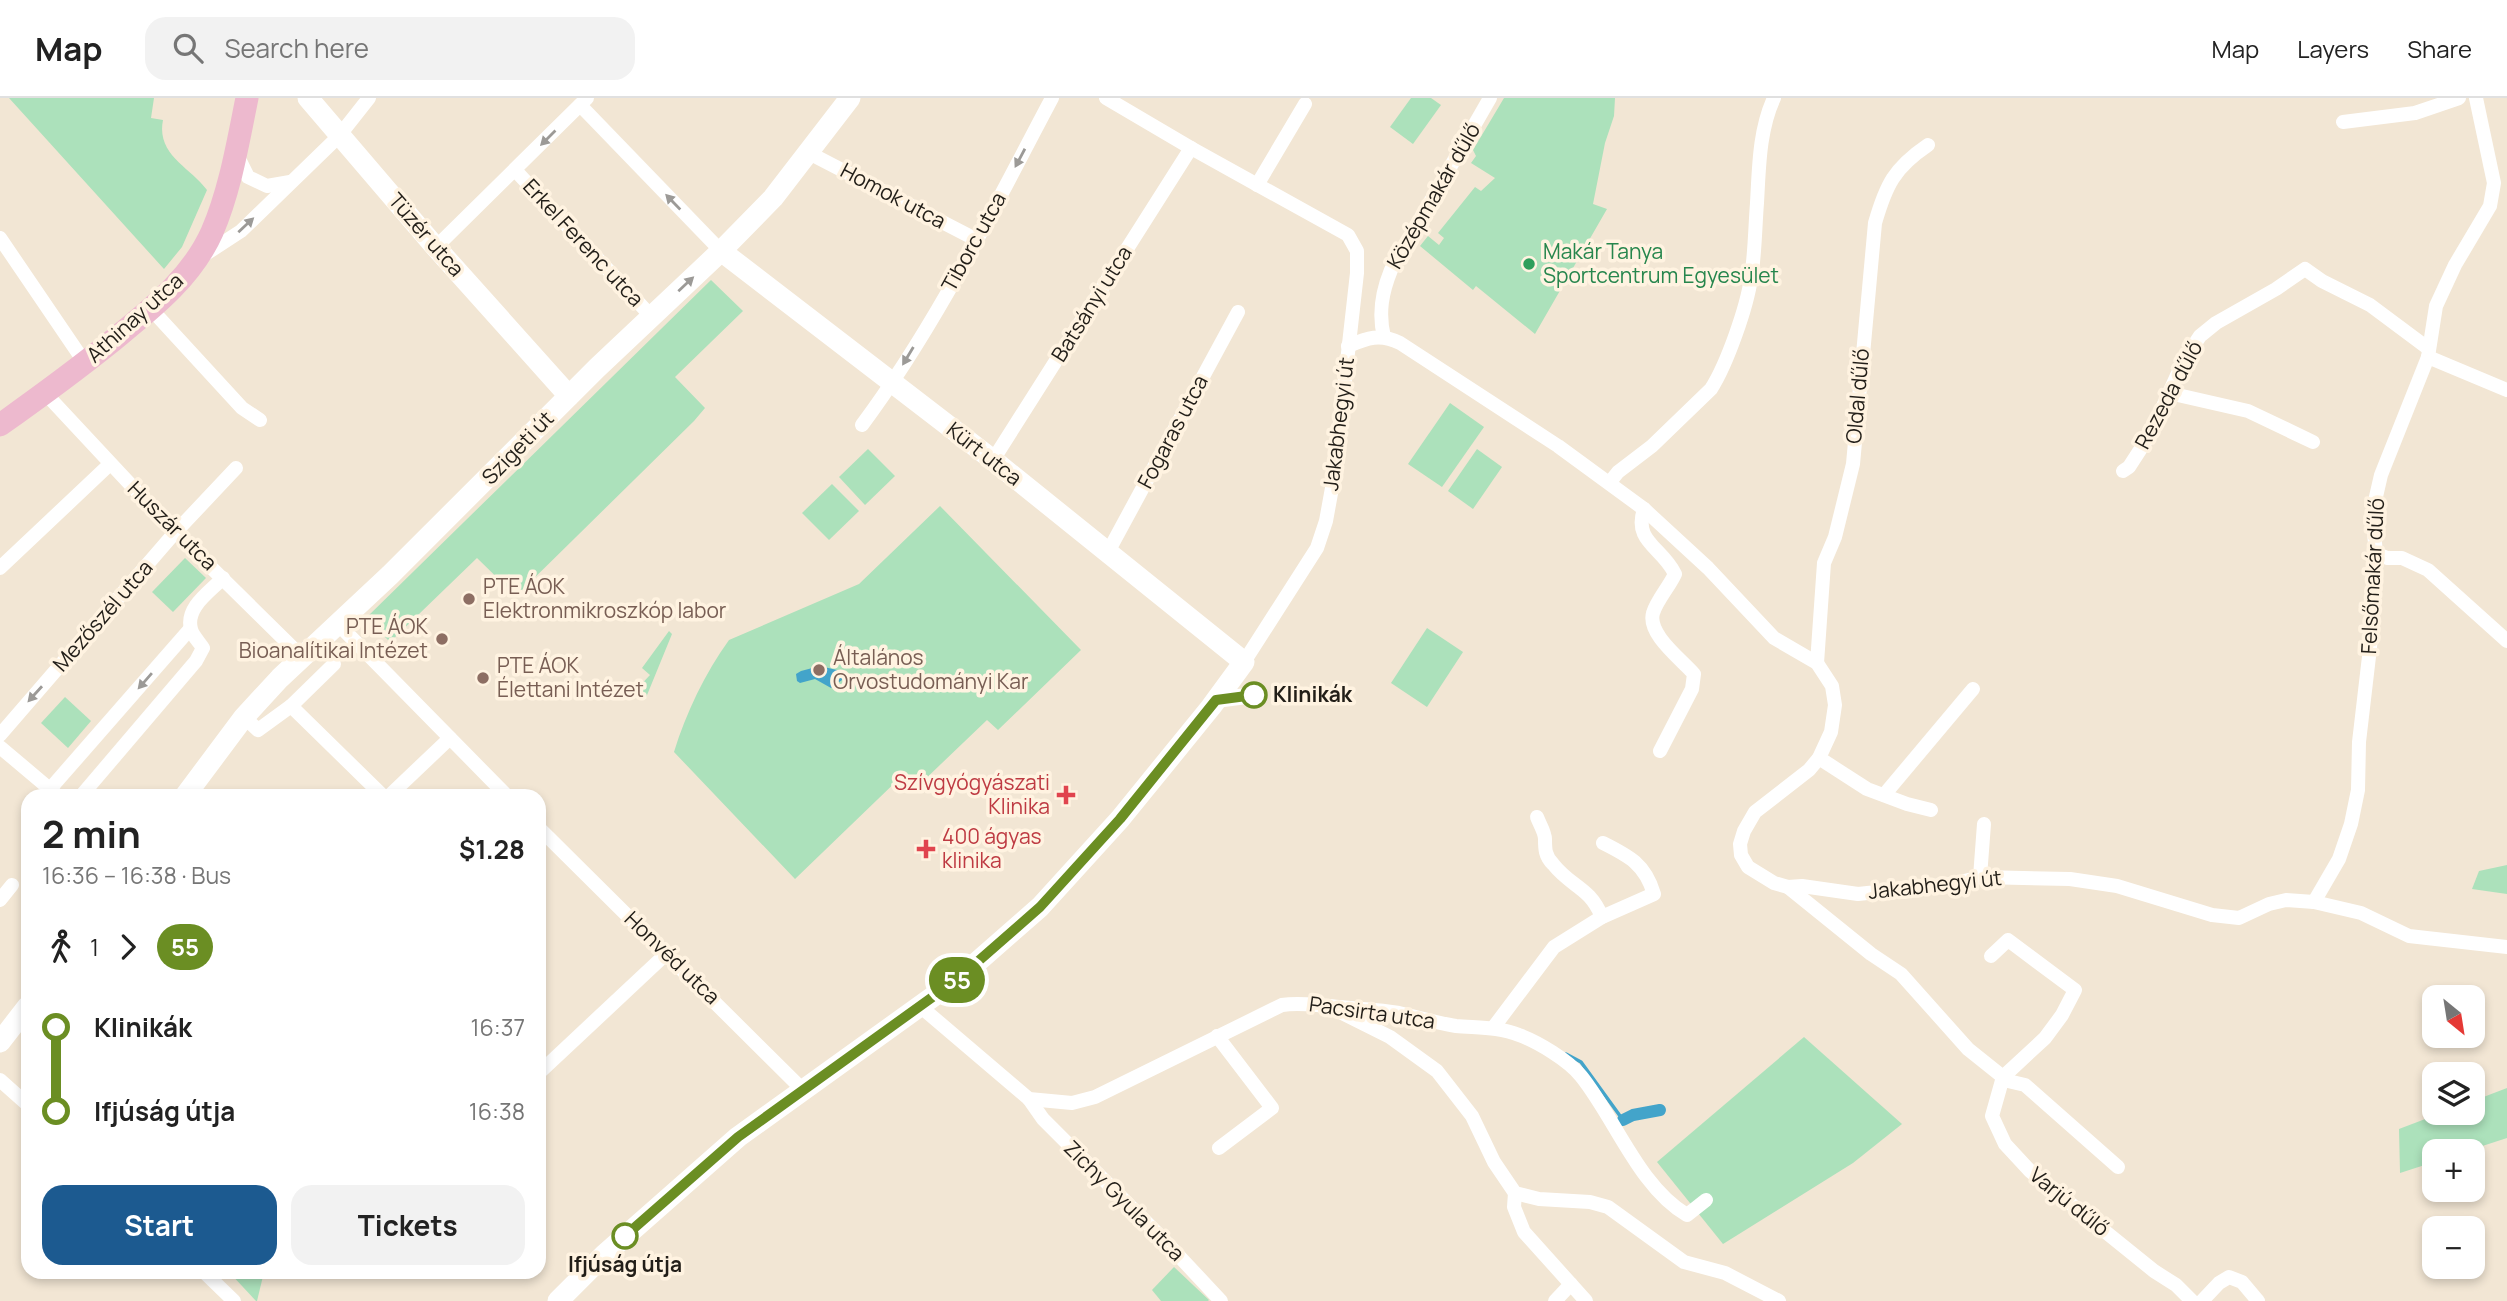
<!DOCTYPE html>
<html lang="en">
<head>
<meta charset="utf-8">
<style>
  :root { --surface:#fff; --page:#f2f2f2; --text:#222; --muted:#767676; --line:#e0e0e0; --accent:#1c5a90 }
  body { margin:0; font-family:Manrope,sans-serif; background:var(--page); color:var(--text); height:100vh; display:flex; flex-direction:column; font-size:26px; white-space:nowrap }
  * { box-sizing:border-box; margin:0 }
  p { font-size:23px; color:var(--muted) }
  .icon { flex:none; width:38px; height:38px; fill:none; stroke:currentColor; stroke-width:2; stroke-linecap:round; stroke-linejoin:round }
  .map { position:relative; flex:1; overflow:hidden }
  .side { position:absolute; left:21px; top:691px; width:525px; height:490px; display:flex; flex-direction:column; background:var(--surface); border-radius:21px; box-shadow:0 4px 10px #0003 }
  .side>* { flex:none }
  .badge { padding:0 14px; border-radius:23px; font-size:24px; line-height:46px }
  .needle { width:46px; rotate:150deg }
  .buttons { position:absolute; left:2422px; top:887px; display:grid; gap:14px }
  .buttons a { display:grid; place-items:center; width:63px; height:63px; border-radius:14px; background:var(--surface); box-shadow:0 4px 10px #0003; font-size:35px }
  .map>.badge { position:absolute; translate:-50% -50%; box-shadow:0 0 0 4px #fff }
  .legs { display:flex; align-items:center; gap:10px; height:77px; padding:0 21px; font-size:23px }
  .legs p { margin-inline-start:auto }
  .headline { display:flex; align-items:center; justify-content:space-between; height:119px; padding:0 21px }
  h1 { font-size:38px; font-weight:700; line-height:52px }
  .cta { display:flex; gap:14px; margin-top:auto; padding:14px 21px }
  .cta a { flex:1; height:80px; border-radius:21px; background:var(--accent); color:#fff; font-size:28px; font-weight:700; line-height:80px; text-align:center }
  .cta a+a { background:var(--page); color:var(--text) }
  ul { padding:0 21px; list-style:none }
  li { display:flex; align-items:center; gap:24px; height:84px; font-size:26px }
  li i { display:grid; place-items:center; width:10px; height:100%; margin:0 9px; background:currentColor }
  li i::after { content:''; width:18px; height:18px; margin:-9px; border:5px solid; border-radius:50%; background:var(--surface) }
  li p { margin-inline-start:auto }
  li:first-child i { background:linear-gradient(#0000 50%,currentColor 0) }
  li:last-child i { background:linear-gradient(currentColor 50%,#0000 0) }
  header { display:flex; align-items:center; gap:42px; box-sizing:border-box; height:98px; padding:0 35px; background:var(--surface); border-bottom:2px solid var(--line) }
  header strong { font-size:33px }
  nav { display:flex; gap:38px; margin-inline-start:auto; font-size:24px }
  .search { width:490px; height:63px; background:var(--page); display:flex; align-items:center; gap:18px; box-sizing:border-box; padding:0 24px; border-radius:21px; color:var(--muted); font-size:26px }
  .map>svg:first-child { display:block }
  .green { fill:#ace1bb }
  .water { fill:#43a4ca }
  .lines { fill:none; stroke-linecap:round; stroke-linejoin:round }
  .stream { stroke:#43a4ca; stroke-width:3.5 }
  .canal { stroke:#43a4ca; stroke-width:12 }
  .street { stroke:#fff; stroke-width:14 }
  .secondary { stroke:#fff; stroke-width:21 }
  .primary { stroke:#edb9ce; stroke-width:23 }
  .oneway { fill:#9c9a97 }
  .line-1-casing { stroke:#fff; stroke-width:16 }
  .line-1 { stroke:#6b8e23; stroke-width:10 }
  .leisure-dot { fill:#2e9e5b; stroke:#fff3e1; stroke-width:2.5 }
  .education-dot { fill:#8d6e63; stroke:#fff3e1; stroke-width:2.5 }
  .stop-1-dot { fill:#fff; stroke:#6b8e23; stroke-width:3.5 }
  .health-dot { fill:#e0444e; stroke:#fff3e1; stroke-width:2.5 }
  .labels { text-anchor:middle; stroke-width:7; stroke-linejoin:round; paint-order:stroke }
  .street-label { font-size:21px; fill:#221e18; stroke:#fff3e1 }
  .leisure-label { font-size:21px; fill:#27864d; stroke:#fff3e1; text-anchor:start }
  .education-label { font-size:21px; fill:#785e54; stroke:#fff3e1; text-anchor:start }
  .stop-label { font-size:21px; font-weight:bold; fill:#221e18; stroke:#fff3e1; text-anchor:start }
  .health-label { font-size:21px; fill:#be3a42; stroke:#fff3e1; text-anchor:end }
</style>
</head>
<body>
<header>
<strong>Map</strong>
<div class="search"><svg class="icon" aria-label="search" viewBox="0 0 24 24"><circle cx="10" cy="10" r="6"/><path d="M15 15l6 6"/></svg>Search here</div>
<nav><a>Map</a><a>Layers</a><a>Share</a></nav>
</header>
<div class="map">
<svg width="2507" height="1203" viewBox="0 0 2507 1203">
  <rect width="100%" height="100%" fill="#f2e6d4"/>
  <g class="green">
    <path d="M9,0H154L151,20L163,22C156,57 190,69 207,92L182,149L164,171Z"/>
    <polygon points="1411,0 1431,0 1441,7 1413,46 1390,29"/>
    <polygon points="1504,0 1615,0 1614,18 1605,45 1593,106 1607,111 1535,236 1476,188 1473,192 1420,148 1428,138 1439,147 1444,140 1438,135 1475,89 1481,93 1495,80 1471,65 1476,58 1473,52"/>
    <polygon points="711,182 743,213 675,279 705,310 694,323 516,498 477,460 390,544 366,520"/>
    <polygon points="1450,305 1484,329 1442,389 1408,366"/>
    <polygon points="868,351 895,378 865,407 839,379"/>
    <polygon points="1477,351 1502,369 1473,411 1448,393"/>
    <polygon points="832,386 859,413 829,442 802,415"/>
    <path d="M940,408L1081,552L998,632L987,622L918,688L905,675L795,781L674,654C686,615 705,575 729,542L859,486Z"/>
    <polygon points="185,460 206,480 173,514 152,494"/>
    <polygon points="1427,530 1463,554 1427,609 1391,585"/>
    <polygon points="669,533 672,536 645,602 635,593 650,577 642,570"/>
    <polygon points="65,599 91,623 68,650 41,625"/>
    <polygon points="2507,767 2507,796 2472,791 2479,773"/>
    <polygon points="1804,939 1902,1026 1853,1065 1723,1146 1657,1064"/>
    <polygon points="2507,990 2507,1040 2467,1053 2434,1054 2434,1064 2400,1075 2399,1031 2441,1015 2473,1015 2473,1003"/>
    <polygon points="1174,1169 1209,1202 1208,1203 1161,1203 1152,1192"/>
    <polygon points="229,1174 264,1174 257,1203 256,1203"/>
  </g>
  <polygon class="water" points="820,568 841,573 842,582 831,590 815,581 800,585 797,583 796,576 801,573"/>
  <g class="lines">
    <polyline class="stream" points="1566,956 1581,964 1623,1022"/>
    <polyline class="canal" points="1623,1022 1633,1017 1660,1012"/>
    <g class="street">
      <polyline points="1106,0 1191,50 1348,137 1357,153 1357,175 1334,379 1326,423 1317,450 1244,564"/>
      <polyline points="580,7 721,153"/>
      <polyline points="2343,24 2415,15 2459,0"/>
      <polyline points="809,55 977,142"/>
      <polyline points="237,57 248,79 267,88 290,84"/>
      <polyline points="515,72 651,218"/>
      <polyline points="1257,87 1305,6"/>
      <polyline points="0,140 85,265"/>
      <polyline points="436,149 587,0"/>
      <polyline points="201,159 241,133 339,38 369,0"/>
      <polyline points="151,211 242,310 260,322"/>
      <path d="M1384,239C1378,215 1382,194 1391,172L1490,0"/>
      <path d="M1348,248C1367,240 1380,235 1400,245L1558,348L1644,411L1708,470L1774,540L1817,565L1832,588L1835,607L1831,634L1819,660L1809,672L1755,714L1744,733L1740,746L1741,757L1748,769L1774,785L1788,789L1802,788L1858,796L1953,786L1980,779L2070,781L2117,788L2212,817L2239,820L2269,806L2286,802L2314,804L2361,815L2409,838L2507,849"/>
      <polyline points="2428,259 2507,292"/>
      <polyline points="45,295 170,429 301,558"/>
      <polyline points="2169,295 2248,313 2313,344"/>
      <path d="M862,327C937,226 993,111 1052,0"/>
      <polyline points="993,362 1191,50"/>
      <polyline points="2123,373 2129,369 2151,335 2184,262 2200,238 2216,225 2276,191 2305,171 2322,183 2370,207 2429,251"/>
      <path d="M1610,384L1618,374L1652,348L1711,291C1727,266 1747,209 1751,180C1755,156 1755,130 1757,105C1759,71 1759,32 1774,0"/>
      <path d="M1644,411C1633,444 1662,449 1675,476C1669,489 1657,502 1653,515C1647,536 1681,561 1694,576L1692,591L1660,653"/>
      <polyline points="1108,454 1238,214"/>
      <polyline points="2376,455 2387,460 2402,460 2428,472 2507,543"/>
      <polyline points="0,470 110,366"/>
      <polyline points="337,525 507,698"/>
      <path d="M1817,565L1824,465L1835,439L1853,366L1875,125C1886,87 1894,70 1928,47"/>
      <polyline points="291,608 334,566"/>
      <polyline points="244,619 258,632 291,608 383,698"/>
      <polyline points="0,637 171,439 236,370"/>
      <polyline points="0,649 58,698"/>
      <polyline points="1819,660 1867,691 1907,706 1931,712"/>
      <polyline points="50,691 190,531"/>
      <polyline points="1884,697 1973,591"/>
      <path d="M81,698L196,563L203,550C200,545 192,537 191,531C185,509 211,493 223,480"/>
      <polyline points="389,698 450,640"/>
      <path d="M1537,719C1539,725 1545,734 1545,741C1545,751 1545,758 1553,766C1572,790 1589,788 1602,819"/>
      <polyline points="539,730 803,992"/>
      <polyline points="1980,779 1984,726"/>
      <polyline points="1788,789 1871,856 1901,876 1968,951 2008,983 2025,987 2118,1069"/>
      <polyline points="0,802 12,787"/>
      <polyline points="2314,804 2339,761 2351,726 2358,692 2359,644 2370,550 2376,455 2373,425 2375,403 2381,377 2428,259 2436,208 2455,167 2490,108 2494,85 2476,0"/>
      <polyline points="1991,858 2008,842 2075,892 2062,917 2045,940 2003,979 1992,1018 2005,1046 2030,1073 2154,1173 2176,1187 2192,1203"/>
      <path d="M921,909L1029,1001L1072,1005L1095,999L1282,907C1299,904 1313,907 1330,908C1353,911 1376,911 1399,915C1418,919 1437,925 1456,928C1478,930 1499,929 1519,937C1538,944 1568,962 1581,978C1615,1020 1639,1089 1687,1117L1706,1102"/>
      <polyline points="1334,911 1390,939 1437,973 1472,1018 1494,1064 1515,1095 1539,1101 1590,1104 1608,1109 1684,1164 1725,1175 1779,1203"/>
      <path d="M1493,930L1554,849L1602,819L1654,796C1645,766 1629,758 1603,745"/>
      <polyline points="1217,938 1272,1010 1219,1050"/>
      <polyline points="539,975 666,856"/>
      <polyline points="0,982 28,1007"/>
      <polyline points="1029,1001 1043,1021 1163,1141 1221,1203"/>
      <polyline points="1515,1095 1514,1109 1524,1134 1586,1203"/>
      <polyline points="204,1174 234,1203"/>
      <polyline points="1555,1203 1571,1186"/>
      <polyline points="2202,1203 2219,1185 2229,1179 2242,1184 2258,1203"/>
    </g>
    <g class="secondary">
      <polyline points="308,0 432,145 569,298"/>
      <polyline points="185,698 244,619 280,580 390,477 597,270 721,153 773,100 850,0"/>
      <polyline points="0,944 28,908"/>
      <polyline points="558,1203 604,1157 738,1039 959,880 1040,809 1120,721 1211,609 1244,564 993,362 721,153"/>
    </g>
    <path class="primary" d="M0,327C38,300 75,273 111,244C150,212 191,181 212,134C230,93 238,44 247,0"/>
  </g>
  <defs><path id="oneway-solid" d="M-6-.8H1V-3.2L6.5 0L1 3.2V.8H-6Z" transform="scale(1.75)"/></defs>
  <g class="oneway">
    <use href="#oneway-solid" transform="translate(548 40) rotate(135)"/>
    <use href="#oneway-solid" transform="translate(1020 60) rotate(118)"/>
    <use href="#oneway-solid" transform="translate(673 104) rotate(-134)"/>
    <use href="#oneway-solid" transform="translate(246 127) rotate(-43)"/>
    <use href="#oneway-solid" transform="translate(686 186) rotate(-43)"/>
    <use href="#oneway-solid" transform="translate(908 258) rotate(121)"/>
    <use href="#oneway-solid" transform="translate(145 583) rotate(131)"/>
    <use href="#oneway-solid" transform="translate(35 596) rotate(132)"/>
  </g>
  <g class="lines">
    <g class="line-1-casing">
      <polyline id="line-1" points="625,1138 738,1039 959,880 1040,809 1120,721 1216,602 1254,597"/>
    </g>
    <use href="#line-1" class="line-1"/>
  </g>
  <circle class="leisure-dot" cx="1529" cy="166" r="7"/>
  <g class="education-dot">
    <circle cx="469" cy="501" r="7"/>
    <circle cx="442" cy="541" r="7"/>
    <circle cx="819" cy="572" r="7"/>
    <circle cx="483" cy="580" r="7"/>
  </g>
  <g class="stop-1-dot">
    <circle cx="1254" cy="597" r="12"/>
    <circle cx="625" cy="1138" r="12"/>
  </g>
  <g class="health-dot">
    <path d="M1062.5 686.5h7v7h7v7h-7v7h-7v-7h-7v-7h7z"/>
    <path d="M922.5 740.5h7v7h7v7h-7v7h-7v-7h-7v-7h7z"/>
  </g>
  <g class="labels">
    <g class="street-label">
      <text transform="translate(893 98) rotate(28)" y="7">Homok utca</text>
      <text transform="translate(1434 98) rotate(-60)" y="7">Középmakár dűlő</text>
      <text transform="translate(426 137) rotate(49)" y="7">Tüzér utca</text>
      <text transform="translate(974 144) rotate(-61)" y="7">Tiborc utca</text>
      <text transform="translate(583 145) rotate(47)" y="7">Erkel Ferenc utca</text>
      <text transform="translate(1092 206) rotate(-58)" y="7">Batsányi utca</text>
      <text transform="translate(135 220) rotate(-42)" y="7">Athinay utca</text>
      <text transform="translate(2169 297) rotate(-62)" y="7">Rezeda dűlő</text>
      <text transform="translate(1858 298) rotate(-85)" y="7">Oldal dűlő</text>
      <text transform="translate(1339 326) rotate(-83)" y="7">Jakabhegyi út</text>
      <text transform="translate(1173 334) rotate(-62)" y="7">Fogaras utca</text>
      <text transform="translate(518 350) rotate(-46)" y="7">Szigeti út</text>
      <text transform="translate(984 356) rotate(38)" y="7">Kürt utca</text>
      <text transform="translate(172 428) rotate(45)" y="7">Huszár utca</text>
      <text transform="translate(2373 478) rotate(-87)" y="7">Felsőmakár dűlő</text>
      <text transform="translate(103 518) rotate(-49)" y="7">Mezőszél utca</text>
      <text transform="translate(1935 787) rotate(-6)" y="7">Jakabhegyi út</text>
      <text transform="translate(672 860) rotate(44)" y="7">Honvéd utca</text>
      <text transform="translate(1372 915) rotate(8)" y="7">Pacsirta utca</text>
      <text transform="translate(1124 1103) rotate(45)" y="7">Zichy Gyula utca</text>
      <text transform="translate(2069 1104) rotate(39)" y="7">Varjú dűlő</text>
    </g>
    <g class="leisure-label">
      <text x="1543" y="161">Makár Tanya<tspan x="1543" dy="24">Sportcentrum Egyesület</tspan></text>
    </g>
    <g class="education-label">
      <text x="483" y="496">PTE ÁOK<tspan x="483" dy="24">Elektronmikroszkóp labor</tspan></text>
      <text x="428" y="536" text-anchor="end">PTE ÁOK<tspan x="428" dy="24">Bioanalítikai Intézet</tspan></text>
      <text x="833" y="567">Általános<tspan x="833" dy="24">Orvostudományi Kar</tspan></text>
      <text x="497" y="575">PTE ÁOK<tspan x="497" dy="24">Élettani Intézet</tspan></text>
    </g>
    <g class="stop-label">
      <text x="1273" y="604">Klinikák</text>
      <text x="625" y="1174" text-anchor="middle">Ifjúság útja</text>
    </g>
    <g class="health-label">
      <text x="1050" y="692">Szívgyógyászati<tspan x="1050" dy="24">Klinika</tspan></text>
      <text x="942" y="746" text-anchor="start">400 ágyas<tspan x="942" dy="24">klinika</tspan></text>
    </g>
  </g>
</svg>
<div class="buttons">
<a><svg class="needle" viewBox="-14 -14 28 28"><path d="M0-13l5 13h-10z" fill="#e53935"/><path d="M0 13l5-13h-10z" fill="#767676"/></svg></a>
<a><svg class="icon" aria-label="layers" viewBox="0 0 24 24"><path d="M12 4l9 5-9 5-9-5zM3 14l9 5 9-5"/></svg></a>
<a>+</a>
<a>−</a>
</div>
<b class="badge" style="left:957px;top:882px;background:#6b8e23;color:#fff">55</b>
<section class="side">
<div class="headline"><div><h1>2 min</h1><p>16:36 – 16:38 · Bus</p></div><b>$1.28</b></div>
<div class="legs"><svg class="icon" aria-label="walk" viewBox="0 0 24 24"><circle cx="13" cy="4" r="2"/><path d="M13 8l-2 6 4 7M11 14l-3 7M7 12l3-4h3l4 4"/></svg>1<svg class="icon" aria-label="forward" viewBox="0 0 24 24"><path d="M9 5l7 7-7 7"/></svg><b class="badge" style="background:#6b8e23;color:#fff">55</b></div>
<ul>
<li><i style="color:#6b8e23"></i><b>Klinikák</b><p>16:37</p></li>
<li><i style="color:#6b8e23"></i><b>Ifjúság útja</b><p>16:38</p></li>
</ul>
<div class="cta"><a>Start</a><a>Tickets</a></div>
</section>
</div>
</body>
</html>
